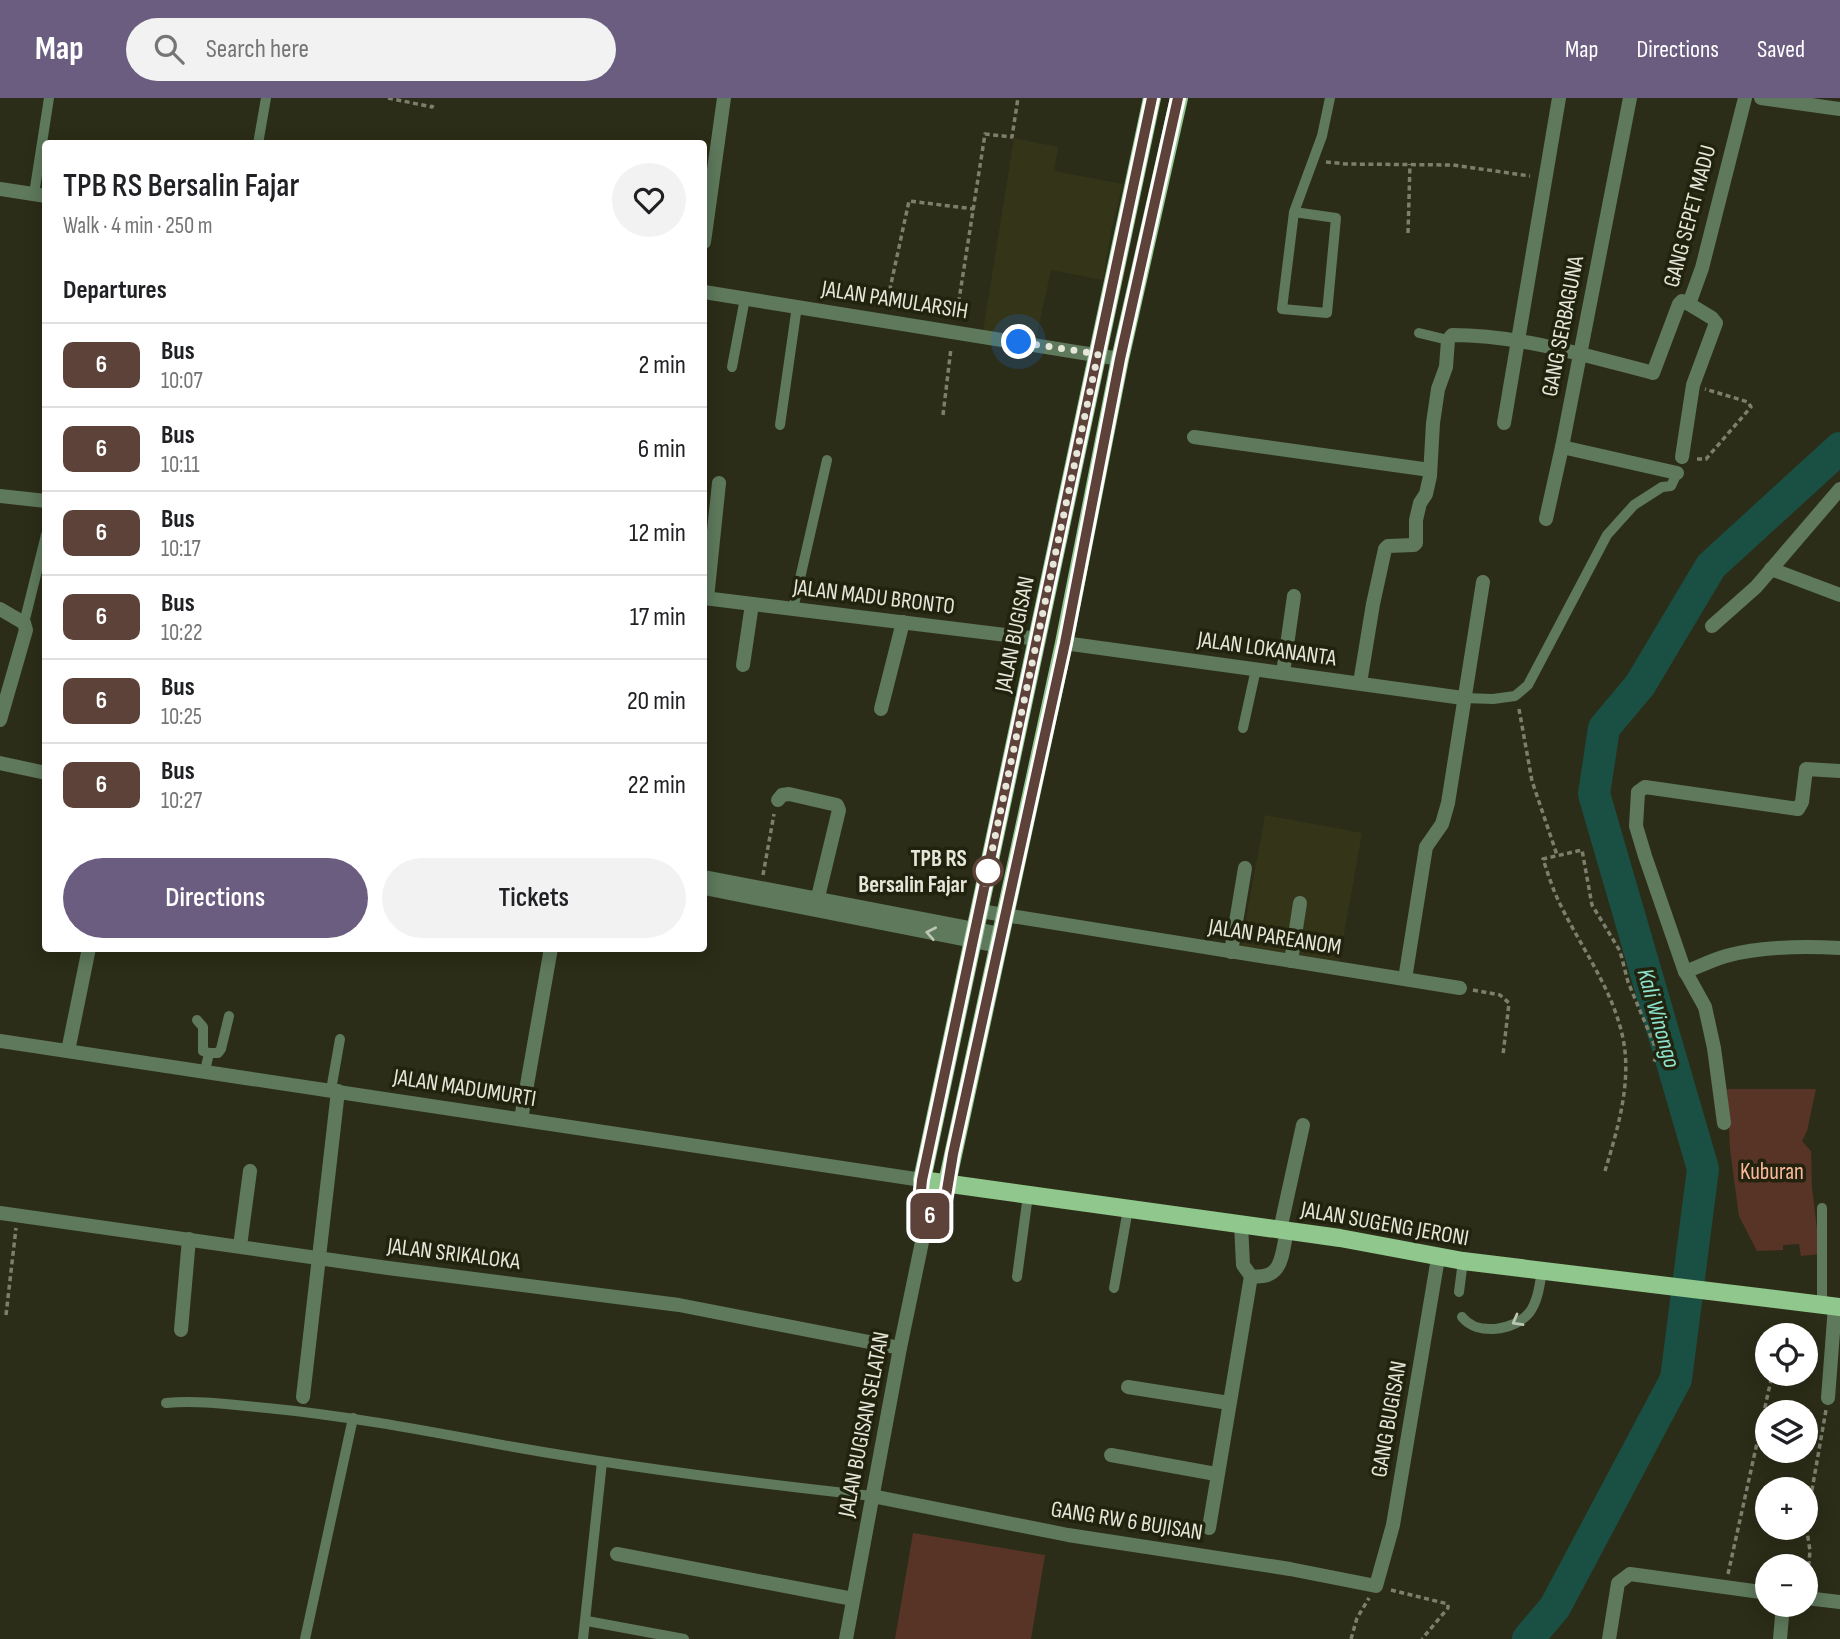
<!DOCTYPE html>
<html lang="en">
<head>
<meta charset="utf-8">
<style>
  :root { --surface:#fff; --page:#f2f2f2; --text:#202124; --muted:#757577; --line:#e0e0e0; --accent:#6b5d80 }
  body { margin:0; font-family:"Sofia Sans Condensed",sans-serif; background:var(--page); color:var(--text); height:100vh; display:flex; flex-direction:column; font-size:26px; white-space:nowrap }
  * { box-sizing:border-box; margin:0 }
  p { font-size:23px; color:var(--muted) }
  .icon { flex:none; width:38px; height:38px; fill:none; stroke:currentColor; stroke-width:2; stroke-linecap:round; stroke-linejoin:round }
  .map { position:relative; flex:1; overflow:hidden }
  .sheet { position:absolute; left:42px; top:42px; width:665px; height:812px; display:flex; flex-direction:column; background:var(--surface); border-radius:7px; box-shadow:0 4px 18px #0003 }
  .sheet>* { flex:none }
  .badge { padding:0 14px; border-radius:10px; font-size:24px; line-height:46px }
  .buttons { position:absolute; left:1755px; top:1225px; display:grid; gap:14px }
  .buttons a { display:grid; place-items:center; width:63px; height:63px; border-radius:50%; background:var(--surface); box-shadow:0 4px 18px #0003; font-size:35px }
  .you { position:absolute; width:35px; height:35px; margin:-18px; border:5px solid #fff; border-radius:50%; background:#1a73e8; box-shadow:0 0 0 10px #1a73e833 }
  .map>.badge { position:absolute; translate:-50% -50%; box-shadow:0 0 0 4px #fff }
  h2 { padding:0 21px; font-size:26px; line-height:63px }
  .round { display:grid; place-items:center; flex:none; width:74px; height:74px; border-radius:37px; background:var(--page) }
  .summary { display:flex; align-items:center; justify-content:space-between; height:119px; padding:0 21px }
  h1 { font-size:33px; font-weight:600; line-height:52px }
  .primary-button { display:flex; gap:14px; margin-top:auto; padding:14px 21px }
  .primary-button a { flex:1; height:80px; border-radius:42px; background:var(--accent); color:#fff; font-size:28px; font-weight:600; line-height:80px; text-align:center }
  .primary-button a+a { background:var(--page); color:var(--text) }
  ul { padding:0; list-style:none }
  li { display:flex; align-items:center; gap:21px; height:84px; padding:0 21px; border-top:2px solid var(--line) }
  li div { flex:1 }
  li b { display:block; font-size:26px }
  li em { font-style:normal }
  li .badge { min-width:77px; font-weight:700; text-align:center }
  header { display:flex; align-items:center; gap:42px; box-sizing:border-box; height:98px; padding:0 35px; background:var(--accent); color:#fff }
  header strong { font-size:33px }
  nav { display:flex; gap:38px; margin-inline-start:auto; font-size:24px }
  .search { width:490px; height:63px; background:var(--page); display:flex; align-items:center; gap:18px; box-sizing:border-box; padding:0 24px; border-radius:38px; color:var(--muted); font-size:26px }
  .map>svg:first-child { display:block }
  .built { fill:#343418 }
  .green { fill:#573425 }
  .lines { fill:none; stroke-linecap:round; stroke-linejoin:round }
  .river { stroke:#1a5044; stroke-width:32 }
  .path { stroke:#7d7e6c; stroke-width:3.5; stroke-dasharray:5 3.5; stroke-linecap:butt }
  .service { stroke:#5e795c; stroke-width:10 }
  .minor { stroke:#5e795c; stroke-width:14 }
  .tertiary { stroke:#5e795c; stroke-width:14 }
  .primary { stroke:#8fc78c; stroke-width:18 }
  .oneway { stroke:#bdc6b4 }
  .line-casing { stroke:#fff; stroke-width:16 }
  .line { stroke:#5c4238; stroke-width:10 }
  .walk { stroke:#e6e7da; stroke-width:7; stroke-dasharray:0 12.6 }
  .stop-dot { fill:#fff; stroke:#5c4238; stroke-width:3.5 }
  .labels { text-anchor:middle; stroke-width:7; stroke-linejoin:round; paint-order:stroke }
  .street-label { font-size:23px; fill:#e6e7da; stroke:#22230e }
  .stop-label { font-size:23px; font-weight:bold; fill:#e6e7da; stroke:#22230e; text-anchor:end }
  .park-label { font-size:23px; fill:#fdb89b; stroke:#22230e }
  .water-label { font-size:24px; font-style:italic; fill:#8ce3cd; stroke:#22230e }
</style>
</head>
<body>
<header>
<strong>Map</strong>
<div class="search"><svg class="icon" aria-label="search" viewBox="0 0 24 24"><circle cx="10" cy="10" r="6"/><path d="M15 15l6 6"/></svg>Search here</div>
<nav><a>Map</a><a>Directions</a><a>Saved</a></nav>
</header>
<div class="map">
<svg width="1840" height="1541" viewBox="0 0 1840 1541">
  <rect width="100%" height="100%" fill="#2c2d18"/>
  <g class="built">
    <polygon points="1014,40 1058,49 1054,73 1123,86 1111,134 1103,182 1051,172 1036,241 983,233"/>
    <polygon points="1265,717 1362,735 1339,864 1241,848"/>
  </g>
  <g class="green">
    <polygon points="1727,991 1816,991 1807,1033 1802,1043 1811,1053 1812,1090 1820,1156 1801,1158 1799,1146 1783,1147 1783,1152 1757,1153 1739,1118 1730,1051"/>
    <polygon points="913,1435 1045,1457 1031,1541 895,1541"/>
  </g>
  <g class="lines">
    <polyline class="river" points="1528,1541 1555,1509 1676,1281 1703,1071 1594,696 1604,630 1640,587 1711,468 1840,350"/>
    <g class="path">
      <polyline points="388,0 432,9 433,7"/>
      <polyline points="1326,64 1346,66 1453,67 1530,78"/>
      <polyline points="1408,135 1410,66"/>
      <polyline points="886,209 909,103 974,111"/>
      <polyline points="956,221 985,36 1012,39 1018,0"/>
      <polyline points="943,317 951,250"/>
      <polyline points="1697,361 1706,361 1751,309 1748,304 1705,291"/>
      <polyline points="1519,611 1532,683 1557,757"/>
      <polyline points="763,777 774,716"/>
      <polyline points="1473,892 1500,897 1509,905 1503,957"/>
      <path d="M1605,1073C1618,1030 1633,981 1622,936C1611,889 1581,849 1560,806C1553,792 1548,776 1543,761L1582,752L1592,807L1620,853L1628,884L1654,946L1657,957L1653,966"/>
      <polyline points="6,1217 16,1130"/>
      <polyline points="1728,1476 1771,1282"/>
      <polyline points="1807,1485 1810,1453 1806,1426 1826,1312"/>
      <polyline points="1391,1492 1448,1506 1448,1510 1422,1541"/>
      <polyline points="1351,1541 1357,1520 1369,1500"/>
    </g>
    <g class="service">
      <polyline points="258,46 266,0"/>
      <polyline points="34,96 49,0"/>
      <polyline points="1294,114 1336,120 1327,215 1282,211 1294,114 1322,38 1330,0"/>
      <polyline points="1419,235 1448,242"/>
      <polyline points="732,269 745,200"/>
      <polyline points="780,327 797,208"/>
      <polyline points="793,511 827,362"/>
      <polyline points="24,525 46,437"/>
      <polyline points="1463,600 1493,601 1515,598 1528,587 1607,437 1634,407 1662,389 1671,388 1677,375"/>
      <polyline points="1243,630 1256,571"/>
      <polyline points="197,922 203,929 203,953 209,955"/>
      <polyline points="205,973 209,955 218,955 221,951 229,918"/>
      <polyline points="331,992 340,941"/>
      <polyline points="1017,1179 1028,1097"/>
      <polyline points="1114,1190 1128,1111"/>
      <polyline points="1459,1194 1463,1163"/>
      <polyline points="1822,1207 1822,1110"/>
      <path d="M1462,1219C1477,1238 1514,1233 1529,1215C1538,1204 1540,1185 1542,1172"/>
      <path d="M166,1305C200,1302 233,1307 267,1310C350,1318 432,1334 514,1349C633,1370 752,1385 872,1398"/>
      <polyline points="587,1523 684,1541"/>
      <polyline points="305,1541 353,1320"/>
      <polyline points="583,1541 602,1364"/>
    </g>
    <g class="minor">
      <polyline points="1630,0 1562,349 1677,375"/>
      <polyline points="0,91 46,98"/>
      <polyline points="704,144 724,0"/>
      <polyline points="704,194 1120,261"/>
      <polyline points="1504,325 1559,0"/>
      <polyline points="1194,339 1430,372"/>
      <polyline points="1682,359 1693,287 1716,225 1712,220 1689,206"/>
      <polyline points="0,398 46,403"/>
      <polyline points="1546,421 1562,349"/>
      <polyline points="1771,471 1840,497"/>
      <polyline points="704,500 1038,541"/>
      <polyline points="707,500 719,385"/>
      <polyline points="0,511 24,525 26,532 0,622"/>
      <polyline points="1712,528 1756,489 1840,391"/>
      <polyline points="1064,545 1463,600"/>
      <polyline points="743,567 752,506"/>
      <polyline points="1283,575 1294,498"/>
      <path d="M1360,585L1373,506L1385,451L1388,448L1414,447L1416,445V422L1420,405L1426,396L1430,378L1433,325L1438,291L1446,269L1448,242L1452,237C1520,237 1588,258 1653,275L1679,206L1682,203L1689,206L1702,170L1745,0"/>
      <polyline points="881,611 903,524"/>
      <polyline points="0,665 46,675"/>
      <polyline points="778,702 782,697 789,696 837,707 839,712 818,799"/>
      <polyline points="704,779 1001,836"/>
      <polyline points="704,790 998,848"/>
      <polyline points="980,813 1460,890"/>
      <polyline points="1231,854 1245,770"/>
      <polyline points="1291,863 1300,805"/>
      <path d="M1685,874C1698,869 1712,862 1726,858C1762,848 1803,848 1840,850"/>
      <polyline points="1405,881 1426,749 1442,726 1448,705 1483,484"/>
      <polyline points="68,953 89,850"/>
      <polyline points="521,1021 551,850"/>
      <polyline points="1724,1025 1714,950 1705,909 1684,871 1645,758 1636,728 1638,694 1645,689 1798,711 1802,704 1806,671 1840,673"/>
      <polyline points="0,1115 388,1170 679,1207 900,1250"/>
      <path d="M1241,1126L1243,1167L1251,1178C1284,1182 1281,1157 1287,1133"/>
      <polyline points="1280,1132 1303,1027"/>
      <polyline points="240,1148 250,1073"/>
      <polyline points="181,1232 189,1141"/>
      <polyline points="1128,1289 1229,1305"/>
      <polyline points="303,1299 338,993"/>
      <polyline points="1828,1300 1835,1208"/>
      <polyline points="1111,1357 1216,1376"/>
      <polyline points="872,1398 1068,1437 1290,1471 1376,1488 1393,1427 1438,1160"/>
      <polyline points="1209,1430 1251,1178"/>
      <polyline points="617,1456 853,1501"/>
      <polyline points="1806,1500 1840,1504"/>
      <polyline points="1609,1541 1618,1485 1630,1476 1768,1495"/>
      <polyline points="1780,1541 1783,1507"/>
    </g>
    <g class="tertiary">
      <polyline points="1761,0 1840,11"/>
      <polyline points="0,943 922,1082 920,1102 929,1119"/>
      <polyline points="846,1541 900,1250 922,1144 929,1119 945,1104 947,1085"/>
    </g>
    <g class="primary">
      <polyline points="1152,0 922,1082 1340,1140 1463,1163 1840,1209"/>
      <polyline points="947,1085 1064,545 1120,261 1179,0"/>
    </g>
  </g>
  <defs><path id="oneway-chevron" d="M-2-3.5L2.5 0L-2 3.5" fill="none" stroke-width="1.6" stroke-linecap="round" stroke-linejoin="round" transform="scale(1.75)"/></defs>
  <g class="oneway">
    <use href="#oneway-chevron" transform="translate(931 835) rotate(-169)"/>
    <use href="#oneway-chevron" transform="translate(1517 1223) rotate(151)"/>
  </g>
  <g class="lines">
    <g class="line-casing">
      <polyline id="line" points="1152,0 922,1082 920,1102 929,1119 945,1104 953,1056 1065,545 1120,261 1178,0"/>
    </g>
    <use href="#line" class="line"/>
    <polyline class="walk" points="988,773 985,786 1098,256 1019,244"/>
  </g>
  <circle class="stop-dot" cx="988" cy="773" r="14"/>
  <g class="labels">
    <g class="street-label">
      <text transform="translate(1689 118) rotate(-75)" y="8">GANG SEPET MADU</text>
      <text transform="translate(895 201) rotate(9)" y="8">JALAN PAMULARSIH</text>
      <text transform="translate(1562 228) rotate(-79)" y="8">GANG SERBAGUNA</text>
      <text transform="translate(874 498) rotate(7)" y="8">JALAN MADU BRONTO</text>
      <text transform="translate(1014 536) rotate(-78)" y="8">JALAN BUGISAN</text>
      <text transform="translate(1267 550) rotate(8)" y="8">JALAN LOKANANTA</text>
      <text transform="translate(1275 838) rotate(9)" y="8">JALAN PAREANOM</text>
      <text transform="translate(465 989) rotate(9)" y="8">JALAN MADUMURTI</text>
      <text transform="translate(1385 1125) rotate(10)" y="8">JALAN SUGENG JERONI</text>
      <text transform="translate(454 1155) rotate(7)" y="8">JALAN SRIKALOKA</text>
      <text transform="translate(1388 1321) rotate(-80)" y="8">GANG BUGISAN</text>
      <text transform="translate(863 1326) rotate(-79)" y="8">JALAN BUGISAN SELATAN</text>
      <text transform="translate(1127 1422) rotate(9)" y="8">GANG RW 6 BUJISAN</text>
    </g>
    <g class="stop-label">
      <text x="967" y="768">TPB RS<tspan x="967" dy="26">Bersalin Fajar</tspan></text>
    </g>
    <g class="park-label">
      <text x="1772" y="1081">Kuburan</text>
    </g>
    <g class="water-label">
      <text transform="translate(1659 920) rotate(74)" y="8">Kali Winongo</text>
    </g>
  </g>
</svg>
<div class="buttons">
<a><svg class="icon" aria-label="locate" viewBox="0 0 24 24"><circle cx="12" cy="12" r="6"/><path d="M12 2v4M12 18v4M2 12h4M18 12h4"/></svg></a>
<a><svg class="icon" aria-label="layers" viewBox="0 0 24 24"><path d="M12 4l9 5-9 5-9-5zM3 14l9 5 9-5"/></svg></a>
<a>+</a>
<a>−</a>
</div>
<div class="you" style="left:1019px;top:244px"></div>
<b class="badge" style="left:930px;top:1118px;background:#5c4238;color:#fff">6</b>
<section class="sheet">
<div class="summary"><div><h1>TPB RS Bersalin Fajar</h1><p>Walk · 4 min · 250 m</p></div><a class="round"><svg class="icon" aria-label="heart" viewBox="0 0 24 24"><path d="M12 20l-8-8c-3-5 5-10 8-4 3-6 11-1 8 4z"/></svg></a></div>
<h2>Departures</h2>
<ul>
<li><span class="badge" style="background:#5c4238;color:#fff">6</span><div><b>Bus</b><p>10:07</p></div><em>2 min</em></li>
<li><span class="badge" style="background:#5c4238;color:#fff">6</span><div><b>Bus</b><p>10:11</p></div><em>6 min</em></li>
<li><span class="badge" style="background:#5c4238;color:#fff">6</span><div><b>Bus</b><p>10:17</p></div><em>12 min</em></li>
<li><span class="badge" style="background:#5c4238;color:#fff">6</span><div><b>Bus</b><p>10:22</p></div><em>17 min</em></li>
<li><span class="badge" style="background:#5c4238;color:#fff">6</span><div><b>Bus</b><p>10:25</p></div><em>20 min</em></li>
<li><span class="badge" style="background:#5c4238;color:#fff">6</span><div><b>Bus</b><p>10:27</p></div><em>22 min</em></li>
</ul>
<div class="primary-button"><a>Directions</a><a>Tickets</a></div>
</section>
</div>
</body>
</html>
